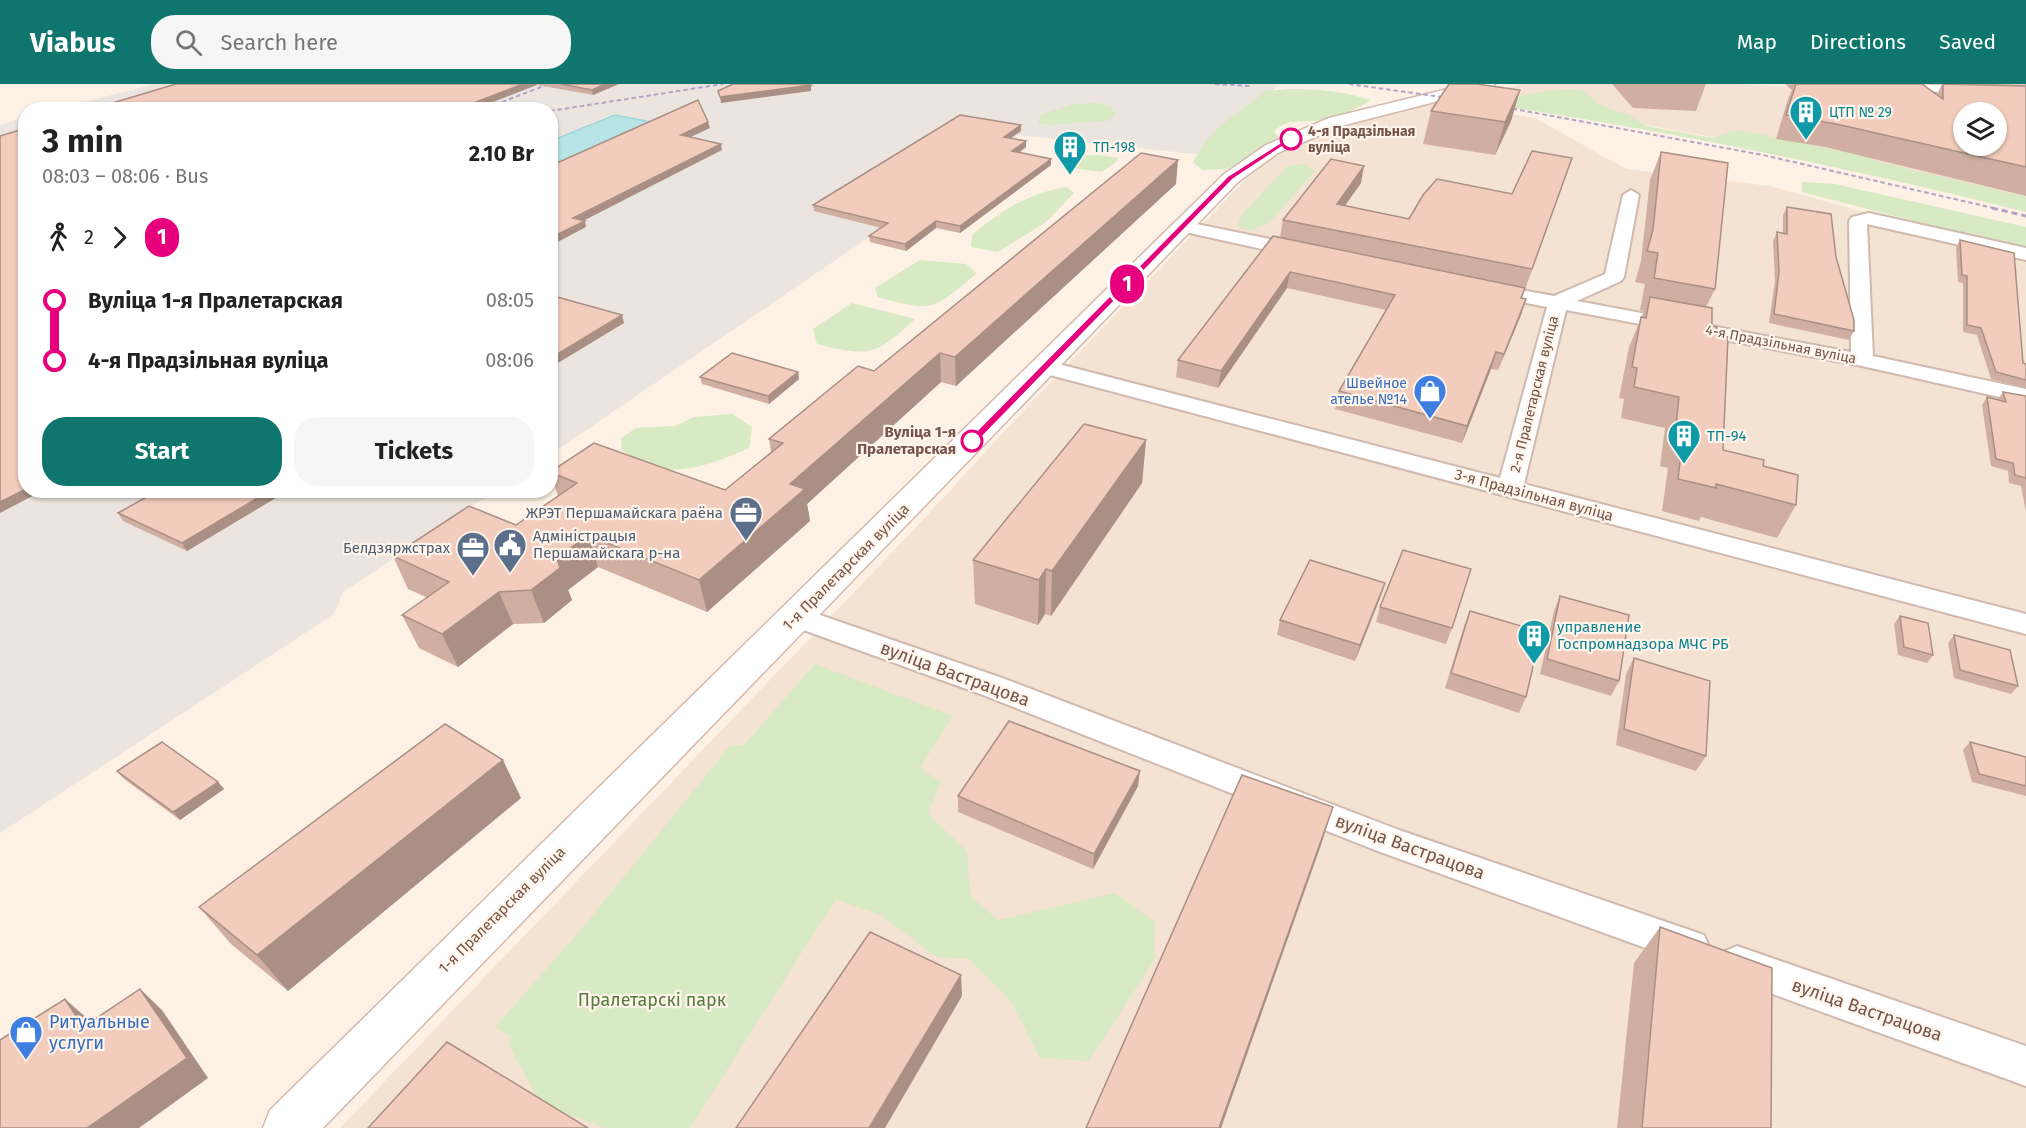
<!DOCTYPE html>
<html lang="en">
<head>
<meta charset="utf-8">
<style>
  :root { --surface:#fff; --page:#f6f6f6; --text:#222; --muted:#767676; --accent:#0f766e }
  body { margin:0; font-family:"Fira Sans",sans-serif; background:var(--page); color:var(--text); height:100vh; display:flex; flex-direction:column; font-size:22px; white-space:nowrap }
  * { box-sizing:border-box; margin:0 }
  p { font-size:20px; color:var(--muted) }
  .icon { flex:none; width:33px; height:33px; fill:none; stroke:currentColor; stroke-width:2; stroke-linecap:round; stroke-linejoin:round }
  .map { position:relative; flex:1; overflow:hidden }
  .side { position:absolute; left:18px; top:18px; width:540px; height:396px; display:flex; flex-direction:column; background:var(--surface); border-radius:24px; box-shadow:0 2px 4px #0004 }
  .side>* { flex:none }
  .badge { padding:0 12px; border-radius:20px; font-size:21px; line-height:39px }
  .controls { position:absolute; left:1953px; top:18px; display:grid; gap:12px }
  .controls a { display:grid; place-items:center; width:54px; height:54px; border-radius:50%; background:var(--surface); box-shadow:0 2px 4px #0004; font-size:30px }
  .map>.badge { position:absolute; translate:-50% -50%; box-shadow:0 0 0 3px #fff }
  .legs { display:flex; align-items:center; gap:9px; height:66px; padding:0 24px; font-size:20px }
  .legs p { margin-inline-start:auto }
  .overview { display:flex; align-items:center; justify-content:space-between; height:102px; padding:0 24px }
  h1 { font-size:33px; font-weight:700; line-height:45px }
  .primary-button { display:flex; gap:12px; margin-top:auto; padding:12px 24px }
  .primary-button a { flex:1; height:69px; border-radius:24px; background:var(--accent); color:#fff; font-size:24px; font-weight:700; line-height:69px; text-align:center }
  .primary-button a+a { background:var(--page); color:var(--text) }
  ul { padding:0 24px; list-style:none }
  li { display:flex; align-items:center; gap:21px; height:60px; font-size:22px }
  li i { display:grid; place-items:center; width:9px; height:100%; margin:0 8px; background:currentColor }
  li i::after { content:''; width:15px; height:15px; margin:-8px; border:4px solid; border-radius:50%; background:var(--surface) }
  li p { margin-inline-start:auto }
  li:first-child i { background:linear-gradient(#0000 50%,currentColor 0) }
  li:last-child i { background:linear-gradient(currentColor 50%,#0000 0) }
  header { display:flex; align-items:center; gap:36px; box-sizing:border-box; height:84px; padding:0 30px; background:var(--accent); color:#fff }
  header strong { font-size:28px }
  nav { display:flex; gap:33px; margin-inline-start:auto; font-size:21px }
  .search { width:420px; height:54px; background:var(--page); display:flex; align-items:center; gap:15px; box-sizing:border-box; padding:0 21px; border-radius:24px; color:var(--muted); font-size:22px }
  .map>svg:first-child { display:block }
  .residential { fill:#f4e2d3; fill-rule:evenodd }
  .industrial { fill:#ece4df }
  .green { fill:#d7eac3 }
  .water { fill:#b9e4e6; stroke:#9fd5d8; stroke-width:1.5 }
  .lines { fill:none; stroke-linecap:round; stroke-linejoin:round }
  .street-casing { stroke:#d0b9ae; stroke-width:4 }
  .secondary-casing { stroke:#d3b9ab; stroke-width:3 }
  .street { fill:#fff; fill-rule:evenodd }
  .secondary { fill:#fff; fill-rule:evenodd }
  .rail-far1 { stroke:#b2a3c6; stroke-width:2; stroke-dasharray:4.5 3; stroke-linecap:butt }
  .rail { stroke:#b2a3c6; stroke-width:3; stroke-dasharray:6 4; stroke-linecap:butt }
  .wall { fill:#d0afa2 }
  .shaded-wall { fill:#a98f84 }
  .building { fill:#f2ccbc; stroke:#a98f84; stroke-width:1.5; fill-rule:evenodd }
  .line-1 { fill:#e6007e; stroke:#fff; stroke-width:1.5 }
  .stop-1-dot { fill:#fff; stroke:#e6007e; stroke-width:3 }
  .labels { text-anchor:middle; stroke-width:4.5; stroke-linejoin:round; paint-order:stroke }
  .far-culture-label { font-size:14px; fill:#0d838f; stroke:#fff5eb; text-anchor:start }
  .far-stop-label { font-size:14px; font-weight:bold; fill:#75554a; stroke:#fff5eb; text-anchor:start }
  .far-street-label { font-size:14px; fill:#75554a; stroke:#fff5eb }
  .far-shop-label { font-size:14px; fill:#366cbe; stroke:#fff5eb; text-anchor:end }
  .stop-label { font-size:15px; font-weight:bold; fill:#75554a; stroke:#fff5eb; text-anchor:end }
  .culture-label { font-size:15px; fill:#0d838f; stroke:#fff5eb; text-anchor:start }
  .street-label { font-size:15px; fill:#75554a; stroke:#fff5eb }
  .service-label { font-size:15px; fill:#4e5e75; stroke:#fff5eb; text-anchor:end }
  .near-street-label { font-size:18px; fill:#75554a; stroke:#fff5eb }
  .near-park-label { font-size:18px; fill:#587b42; stroke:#fff5eb }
  .near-shop-label { font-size:18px; fill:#366cbe; stroke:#fff5eb; text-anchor:start }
</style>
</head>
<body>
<header>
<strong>Viabus</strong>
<div class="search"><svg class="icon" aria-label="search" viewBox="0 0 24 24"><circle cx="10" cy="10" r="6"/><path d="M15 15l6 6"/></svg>Search here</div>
<nav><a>Map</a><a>Directions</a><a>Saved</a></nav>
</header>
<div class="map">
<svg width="2026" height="1044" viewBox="0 0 2026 1044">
  <rect width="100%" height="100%" fill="#fcf1e4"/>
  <g class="residential">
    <path d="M1524,0H1733L2026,14V116L1886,83L1472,11ZM1964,28H1996V62H1964Z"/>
    <polygon points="1438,18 1535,34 1626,85 1770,102 2026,173 2026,1044 340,1044 908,452 1040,309 1246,95 1270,75 1334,46 1384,30"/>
  </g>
  <g class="industrial">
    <polygon points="155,0 1271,0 1278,1 1203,71 1019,51 551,370 550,26 53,26"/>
    <polygon points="25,33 26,406 495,407 343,508 334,530 0,749 0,41"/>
  </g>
  <g class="green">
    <path d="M1289,5C1318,5 1343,7 1370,16C1361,25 1326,37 1313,37C1296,38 1288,35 1274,47L1279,54L1227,85L1202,86L1193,78L1207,55L1226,37L1266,7Z"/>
    <path d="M1579,5L1586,8L1598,20L1631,32L1646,42L1712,54L1733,47H1744L1839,67L1880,68L1872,76L2026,113V128C1851,84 1674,48 1496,21L1492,17L1546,7Z"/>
    <polygon points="1097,19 1111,22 1115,31 1108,37 1048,41 1038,39 1041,31 1073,20"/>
    <polygon points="1099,71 1118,74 1116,78 1102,88 1072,84 1074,72"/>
    <polygon points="1304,80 1315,87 1268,140 1251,146 1237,143 1241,131 1289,81"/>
    <polygon points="1802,98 1835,100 2026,143 2026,166 1802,108"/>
    <path d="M1067,103L1074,109L1046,138L998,168L971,163L972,151C1001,127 1028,109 1067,103Z"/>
    <path d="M920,176L966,180L977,189C933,226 934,229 878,213L875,204Z"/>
    <path d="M852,219L915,235C875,272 870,273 817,260L813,245Z"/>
    <path d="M732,330L752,343L749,364C706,383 662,400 622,366L621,354L636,344L675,342L694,333Z"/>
    <polygon points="815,580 953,632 920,684 941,698 928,730 967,767 970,812 998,836 1115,809 1155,838 1154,876 1089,977 1040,974 1010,916 969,875 937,873 882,832 836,815 690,1044 605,1044 541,1020 508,960 512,953 495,943 579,848 730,662 744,661"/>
  </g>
  <polygon class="water" points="615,31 656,39 556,83 551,82 551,57"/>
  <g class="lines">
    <g class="street-casing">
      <g id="street">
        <polygon points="1631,106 1639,111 1624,193 1621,197 1577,217 1851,268 1849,137 1852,133 1869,129 2026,164 2026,176 1867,140 1873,272 2026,305 2026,319 1862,282 1566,226 1524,400 2026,530 2026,550 1035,287 1032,282 1035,277 1043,276 1500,394 1547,223 1484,211 1474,205 1484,199 1554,212 1605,190 1623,111"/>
        <polygon points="1182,137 1303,162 1312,168 1303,174 1176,146 1173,142"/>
        <polygon points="797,523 1005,595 1399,746 1704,851 1709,863 1704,875 1690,880 1375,766 983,611 787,540 783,533 787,526"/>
        <polygon points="1737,862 2026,962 2026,1002 1723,892 1718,880 1723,868"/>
      </g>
    </g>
    <g class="secondary-casing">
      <g id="secondary">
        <polygon points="1468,0 1495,0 1493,3 1341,42 1278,69 1238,98 323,1044 263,1044 270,1026 1224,90 1266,61 1329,34"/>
        <polygon points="1870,0 2026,2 2026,12 1878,5"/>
      </g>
    </g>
    <use href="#street" class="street"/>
    <use href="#secondary" class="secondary"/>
    <g class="rail-far1">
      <polyline points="1215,0 1251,2"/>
      <polyline points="1349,0 1456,15"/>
      <polyline points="1498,22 1763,71 1998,125"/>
      <polyline points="481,26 549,0"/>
      <polyline points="550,27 723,0"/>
    </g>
    <polyline class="rail" points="1992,124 2026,132"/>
  </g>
  <g class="wall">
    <polygon points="176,0 619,0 593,11 537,1"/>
    <polygon points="1612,0 1706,0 1696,27 1633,24"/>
    <polygon points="1785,0 1922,0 1937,11 1942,0 2024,2 2025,0 2015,0 2026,0 2026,112 1825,63 1776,55 1788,15 1792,6"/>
    <polygon points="1520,6 1511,37 1495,71 1423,60 1431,27"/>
    <polygon points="1021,47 1011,54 1026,63 1019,69 1051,75 1051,81 960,149 936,144 906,167 870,158 869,152 881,144 814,127 813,121"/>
    <polygon points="1661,68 1715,205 1706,223 1712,242 1716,249 1723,366 1763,382 1796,421 1777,454 1701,433 1699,437 1662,427 1668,384 1660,382 1665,344 1621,334 1624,315 1619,314 1629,263 1644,227 1640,226 1645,200 1635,198 1641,177 1650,96"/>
    <polygon points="1566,91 1522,214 1521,231 1498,286 1491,285 1462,359 1335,325 1339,307 1386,226 1287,204 1218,304 1176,293 1178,276 1280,154 1283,136 1361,99 1345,122 1409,135 1512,110"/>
    <polygon points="1176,100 956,302 941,298 807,420 810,437 707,528 598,483 568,506 572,516 544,539 513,540 458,583 419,564 402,531 428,514 408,505 393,472 516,441 558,412 550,388 725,406 771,368 769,355 874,287"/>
    <polygon points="1787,123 1836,173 1854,247 1849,256 1769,239 1775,197 1773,157 1777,148 1783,149 1783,131"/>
    <polygon points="1960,156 2023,279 2026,280 2026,304 1991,295 1977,251 1963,248 1963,199 1958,198 1956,163"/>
    <polygon points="798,288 799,295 769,320 702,300 700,293"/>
    <polygon points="2003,308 2026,312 2026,428 2021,402 2009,399 2008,387 1991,382 1982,321 1987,313 1998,316 1998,315"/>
    <polygon points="1146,356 1142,399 1051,532 1045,530 1038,541 975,520 973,476"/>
    <polygon points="159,406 289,406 187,467 123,437 118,429"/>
    <polygon points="1385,499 1380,514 1355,577 1277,551 1280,536"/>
    <polygon points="1560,512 1619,597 1611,612 1540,590 1554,527"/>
    <polygon points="1380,523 1452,544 1446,560 1376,538"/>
    <polygon points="1470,527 1526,613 1519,629 1445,604 1464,542"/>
    <polygon points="1900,532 1933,571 1927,579 1898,571 1894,540"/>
    <polygon points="1954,551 2018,602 2011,610 1954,594 1948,559"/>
    <polygon points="1634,574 1706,672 1696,687 1616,661 1626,590"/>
    <polygon points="1970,658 2026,673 2026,712 1972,698 1963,666"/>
    <polygon points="117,687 218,698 224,705 180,736 124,695"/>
    <polygon points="1138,702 1093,785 958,728 958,712"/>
    <polygon points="521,714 288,907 231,860 199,823"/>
    <polygon points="1660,843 1771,1044 1617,1044 1634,879"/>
  </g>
  <g class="shaded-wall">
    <polygon points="523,0 536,0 537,1 472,26 455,26"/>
    <polygon points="605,0 619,0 593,11 592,6"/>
    <polygon points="811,1 811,7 721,19 720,13"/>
    <polygon points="1520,6 1511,37 1495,71 1505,38"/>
    <polygon points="708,38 710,44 682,57 681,51"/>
    <polygon points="1021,41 1021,47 1004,59 1004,53"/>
    <polygon points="1026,57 1026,63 1012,74 1012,67"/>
    <polygon points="721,60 722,66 575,141 573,134"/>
    <polygon points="1051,75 1051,81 960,149 960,142"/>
    <polygon points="1178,76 1176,100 956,302 955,273"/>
    <polygon points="1364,82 1361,99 1333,138 1337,120"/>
    <polygon points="585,137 586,143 550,162 550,154"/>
    <polygon points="936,137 936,144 906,167 905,160"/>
    <polygon points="1290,188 1287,204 1218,304 1221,287"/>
    <polygon points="1526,215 1521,231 1498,286 1504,270"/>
    <polygon points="622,231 624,239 553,282 551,274"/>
    <polygon points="1496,268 1491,285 1462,359 1467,342"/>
    <polygon points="940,269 941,298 807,420 810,437 707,528 699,496 790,400"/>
    <polygon points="798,288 799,295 769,320 768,312"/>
    <polygon points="1146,356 1142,399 1051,532 1052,487"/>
    <polygon points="26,405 26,406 44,406 0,429 0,418"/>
    <polygon points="271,406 289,406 187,467 182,459"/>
    <polygon points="588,451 598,483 568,506 572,516 544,539 531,506 557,474"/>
    <polygon points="1046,485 1045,530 1038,541 1039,496"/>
    <polygon points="1385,499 1380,514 1355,577 1360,561"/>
    <polygon points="499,508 513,540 458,583 442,550"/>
    <polygon points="503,676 521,714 288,907 257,871"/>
    <polygon points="1140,687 1138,702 1093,785 1094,770"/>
    <polygon points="218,698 224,705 180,736 173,728"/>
    <polygon points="1333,723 1321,761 1221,1044 1219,1044"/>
    <polygon points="961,891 962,912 885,1044 869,1044"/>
    <polygon points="140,905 162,926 208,994 139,1044 87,1044"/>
    <polygon points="65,915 89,936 107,963 83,943"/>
  </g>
  <g class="building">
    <polygon points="176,0 523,0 455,26 89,26"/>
    <polygon points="561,0 605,0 592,6"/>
    <polygon points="733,0 809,0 811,1 720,13 718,7"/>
    <polygon points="1449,0 1477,0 1520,6 1505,38 1431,27"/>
    <path d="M1796,0H1922L1943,15V0L2026,2V83L1836,40L1786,31ZM1964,28H1996V62H1964Z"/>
    <polygon points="698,16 708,38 681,51 721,60 573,134 585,137 550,154 550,82"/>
    <polygon points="960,31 1021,41 1004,53 1026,57 1012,67 1051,75 960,142 936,137 905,160 869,152 888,139 813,121"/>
    <polygon points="26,44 26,405 0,418 0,52"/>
    <polygon points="1532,67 1572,74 1532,185 1283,136 1331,75 1364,82 1337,120 1409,135 1423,111 1437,95 1512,110"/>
    <polygon points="1661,68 1728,79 1715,205 1654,194 1658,169 1647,167 1653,146"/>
    <polygon points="1141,69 1178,76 955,273 940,269 790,400 805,405 699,496 588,451 557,474 560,484 531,506 499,508 442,550 402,531 449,498 393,472 469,422 516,441 577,399 550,388 594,359 725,406 783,359 769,355 858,282 874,287"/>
    <polygon points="1787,123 1831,130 1836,173 1854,236 1854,247 1774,230 1779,188 1777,148 1787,150"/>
    <polygon points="1273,152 1525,204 1521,214 1526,215 1504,270 1496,268 1467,342 1339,307 1395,211 1290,188 1221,287 1178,276"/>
    <polygon points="1960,156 2014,169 2023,279 2026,280 2026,296 1996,288 1981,244 1967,241 1967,192 1962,191"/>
    <polygon points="550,211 622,231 551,274"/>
    <polygon points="1650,213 1712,224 1712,242 1717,243 1716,249 1728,253 1723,366 1764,376 1763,382 1798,391 1796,421 1716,400 1716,404 1678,395 1683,352 1675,350 1679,313 1634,303 1637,284 1632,283 1641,233 1646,234"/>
    <polygon points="732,269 798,288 768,312 700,293"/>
    <polygon points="2003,308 2026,312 2026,394 2015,391 2013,379 1996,375 1987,313 2006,318"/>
    <polygon points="1084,340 1146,356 1052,487 1046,485 1039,496 973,476"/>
    <polygon points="159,406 271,406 182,459 118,429"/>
    <polygon points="1403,466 1471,485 1452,544 1380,523"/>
    <polygon points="1310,476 1385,499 1360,561 1280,536"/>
    <polygon points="1560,512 1629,531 1619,597 1547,575"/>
    <polygon points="1470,527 1541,548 1526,613 1451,589"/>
    <polygon points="1900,532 1928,539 1933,571 1904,563"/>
    <polygon points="1954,551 2010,566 2018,602 1960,586"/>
    <polygon points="1634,574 1710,597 1706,672 1624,645"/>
    <polygon points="1009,637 1140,687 1094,770 958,712"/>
    <polygon points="445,640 503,676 257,871 199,823"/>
    <polygon points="162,658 218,698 173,728 117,687"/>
    <polygon points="1970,658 2026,673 2026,702 1979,690"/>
    <polygon points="1242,691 1333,723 1219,1044 1086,1044"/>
    <polygon points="1660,843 1772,884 1771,1044 1642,1044"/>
    <polygon points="870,848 961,891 869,1044 736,1044"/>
    <polygon points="140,905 187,974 87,1044 0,1044 0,956 65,915 83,943"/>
    <polygon points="447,958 588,1044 368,1044"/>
  </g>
  <polygon class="line-1" points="1288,54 1294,55 1233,95 976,359 969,359 969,355 1228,92"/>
  <defs>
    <g id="building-pin" transform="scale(1.725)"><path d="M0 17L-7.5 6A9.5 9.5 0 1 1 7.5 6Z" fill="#0f9aa8" stroke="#fff5eb"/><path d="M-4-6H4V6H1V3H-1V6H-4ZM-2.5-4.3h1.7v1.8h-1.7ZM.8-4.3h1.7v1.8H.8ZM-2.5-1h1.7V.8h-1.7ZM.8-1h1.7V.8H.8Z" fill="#fff"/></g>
    <g id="shop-pin" transform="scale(1.725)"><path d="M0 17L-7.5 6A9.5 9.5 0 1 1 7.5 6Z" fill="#3f7fe0" stroke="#fff5eb"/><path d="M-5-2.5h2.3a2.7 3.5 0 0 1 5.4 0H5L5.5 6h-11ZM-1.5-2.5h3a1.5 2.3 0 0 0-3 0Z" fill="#fff"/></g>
    <g id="office-pin" transform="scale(1.725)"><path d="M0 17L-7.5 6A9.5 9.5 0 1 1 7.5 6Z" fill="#5c6f8a" stroke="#fff5eb"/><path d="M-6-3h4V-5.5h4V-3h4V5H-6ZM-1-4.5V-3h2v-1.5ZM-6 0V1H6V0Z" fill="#fff"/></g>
    <g id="civic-pin" transform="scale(1.725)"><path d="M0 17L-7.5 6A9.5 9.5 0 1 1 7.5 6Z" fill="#5c6f8a" stroke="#fff5eb"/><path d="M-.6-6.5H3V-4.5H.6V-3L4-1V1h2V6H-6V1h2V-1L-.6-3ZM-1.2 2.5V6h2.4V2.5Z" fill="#fff"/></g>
  </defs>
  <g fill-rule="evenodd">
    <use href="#building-pin" x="1806" y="28"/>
    <use href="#building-pin" x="1070" y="63"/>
    <use href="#shop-pin" x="1430" y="307"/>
    <use href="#building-pin" x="1684" y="352"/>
    <use href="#office-pin" x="746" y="429"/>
    <use href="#civic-pin" x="510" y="461"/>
    <use href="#office-pin" x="473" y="464"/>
    <use href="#building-pin" x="1534" y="552"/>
    <use href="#shop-pin" x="26" y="948"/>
  </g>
  <g class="stop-1-dot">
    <circle cx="1291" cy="55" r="10"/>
    <circle cx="972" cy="357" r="10"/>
  </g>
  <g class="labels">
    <g class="far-culture-label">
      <text x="1829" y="33">ЦТП № 29</text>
      <text x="1093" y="68">ТП-198</text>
    </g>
    <g class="far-stop-label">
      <text x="1308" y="52">4-я Прадзільная<tspan x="1308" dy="16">вуліца</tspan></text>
    </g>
    <g class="far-street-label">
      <text transform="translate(1781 260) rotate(11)" y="5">4-я Прадзільная вуліца</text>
      <text transform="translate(1534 310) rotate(-76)" y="5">2-я Пралетарская вуліца</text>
    </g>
    <g class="far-shop-label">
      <text x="1407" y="304">Швейное<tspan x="1407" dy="16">ателье №14</tspan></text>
    </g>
    <g class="stop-label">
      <text x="956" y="353">Вуліца 1-я<tspan x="956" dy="17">Пралетарская</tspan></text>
    </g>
    <g class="culture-label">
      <text x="1707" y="357">ТП-94</text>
      <text x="1557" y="548">управление<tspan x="1557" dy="17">Госпромнадзора МЧС РБ</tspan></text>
    </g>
    <g class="street-label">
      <text transform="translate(1534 411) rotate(15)" y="5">3-я Прадзільная вуліца</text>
      <text transform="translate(846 483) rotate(-45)" y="5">1-я Пралетарская вуліца</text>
      <text transform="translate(502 826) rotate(-45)" y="5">1-я Пралетарская вуліца</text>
    </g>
    <g class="service-label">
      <text x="723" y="434">ЖРЭТ Першамайскага раёна</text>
      <text x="533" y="457" text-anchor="start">Адміністрацыя<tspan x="533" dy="17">Першамайскага р-на</tspan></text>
      <text x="450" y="469">Белдзяржстрах</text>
    </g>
    <g class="near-street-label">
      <text transform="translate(955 590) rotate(20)" y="6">вуліца Вастрацова</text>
      <text transform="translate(1410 763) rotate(20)" y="6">вуліца Вастрацова</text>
      <text transform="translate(1867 926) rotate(19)" y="6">вуліца Вастрацова</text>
    </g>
    <g class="near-park-label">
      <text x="652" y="922">Пралетарскі парк</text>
    </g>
    <g class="near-shop-label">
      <text x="49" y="944">Ритуальные<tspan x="49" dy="21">услуги</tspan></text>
    </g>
  </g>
</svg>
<div class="controls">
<a><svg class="icon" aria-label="layers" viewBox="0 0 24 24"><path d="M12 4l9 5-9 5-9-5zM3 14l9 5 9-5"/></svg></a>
</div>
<b class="badge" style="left:1127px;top:200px;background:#e6007e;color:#fff">1</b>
<section class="side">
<div class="overview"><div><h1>3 min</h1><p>08:03 – 08:06 · Bus</p></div><b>2.10 Br</b></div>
<div class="legs"><svg class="icon" aria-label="walk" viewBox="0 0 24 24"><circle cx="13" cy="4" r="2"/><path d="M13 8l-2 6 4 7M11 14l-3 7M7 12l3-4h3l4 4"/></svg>2<svg class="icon" aria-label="forward" viewBox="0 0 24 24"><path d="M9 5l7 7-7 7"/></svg><b class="badge" style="background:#e6007e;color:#fff">1</b></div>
<ul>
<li><i style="color:#e6007e"></i><b>Вуліца 1-я Пралетарская</b><p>08:05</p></li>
<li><i style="color:#e6007e"></i><b>4-я Прадзільная вуліца</b><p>08:06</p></li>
</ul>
<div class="primary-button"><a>Start</a><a>Tickets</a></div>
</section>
</div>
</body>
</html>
